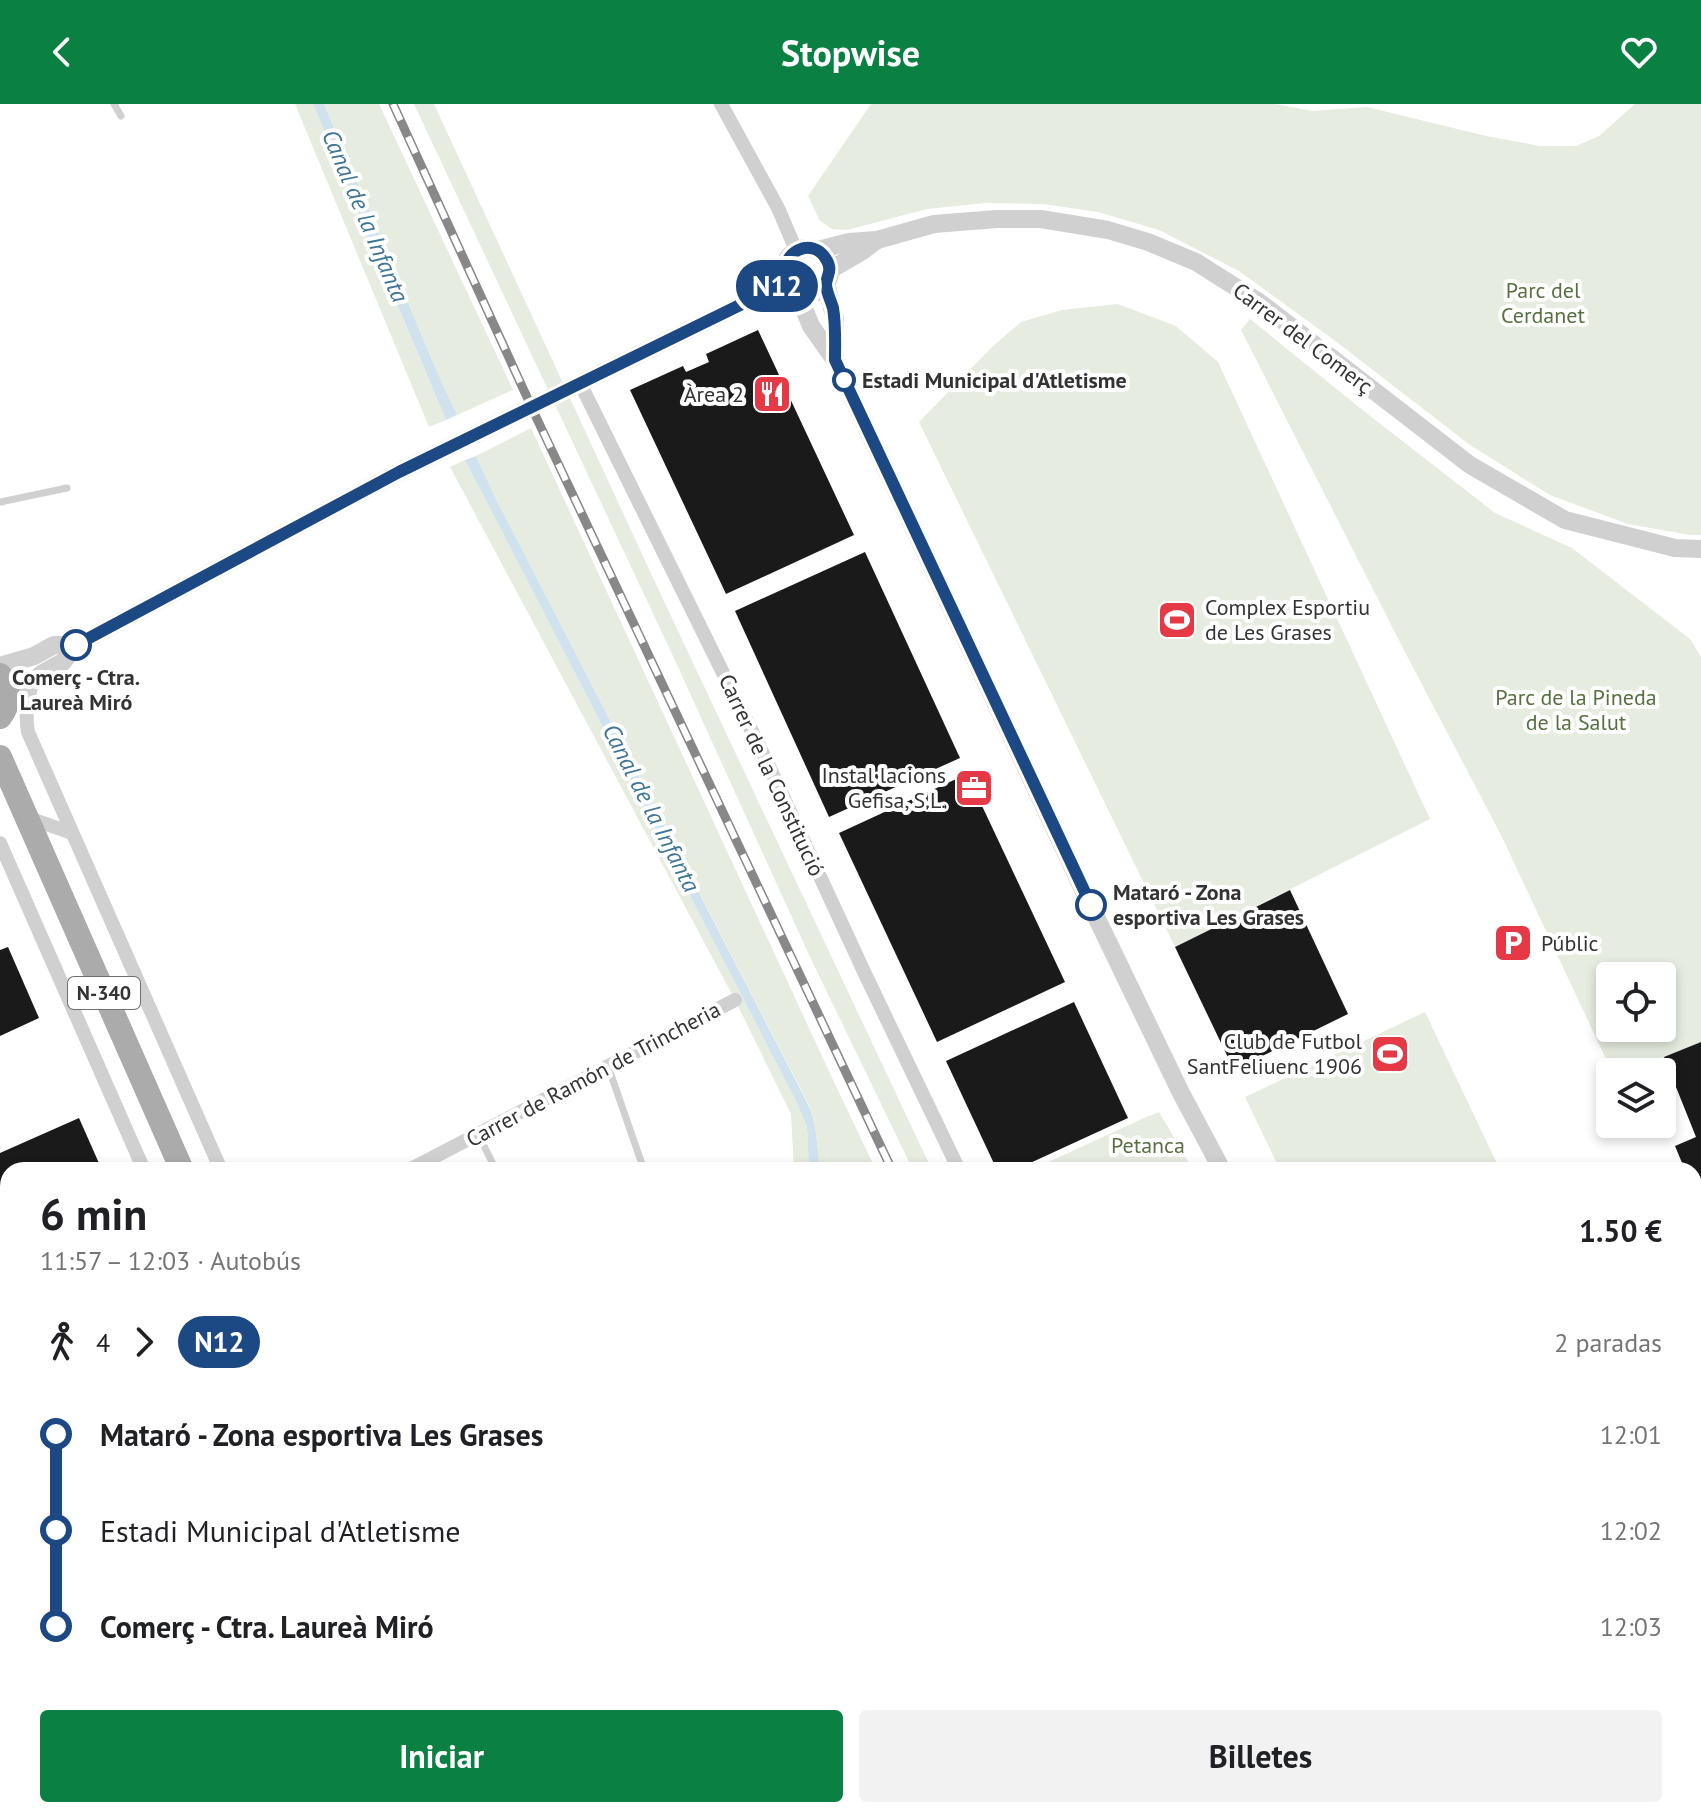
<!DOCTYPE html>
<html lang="es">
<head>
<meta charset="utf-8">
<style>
  :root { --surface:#fff; --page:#f2f2f2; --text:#202124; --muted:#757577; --accent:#0b8043 }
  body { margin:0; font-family:"PT Sans",sans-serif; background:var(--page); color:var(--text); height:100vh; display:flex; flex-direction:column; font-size:30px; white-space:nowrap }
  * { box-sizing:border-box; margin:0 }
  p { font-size:26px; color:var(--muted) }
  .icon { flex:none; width:44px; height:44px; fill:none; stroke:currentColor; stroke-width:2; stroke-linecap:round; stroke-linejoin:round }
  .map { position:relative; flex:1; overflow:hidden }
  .details { position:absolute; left:0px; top:1058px; width:1702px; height:656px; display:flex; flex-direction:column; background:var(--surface); border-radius:24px 24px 0 0; box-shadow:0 4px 12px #0003 }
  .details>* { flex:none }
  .badge { padding:0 16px; border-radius:26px; font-size:28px; line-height:52px }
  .controls { position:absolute; left:1596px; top:858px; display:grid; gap:16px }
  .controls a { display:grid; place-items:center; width:80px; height:80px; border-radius:8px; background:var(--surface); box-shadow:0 4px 12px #0003; font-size:40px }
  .map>.badge { position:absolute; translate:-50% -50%; box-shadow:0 0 0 4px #fff }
  .legs { display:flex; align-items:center; gap:12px; height:88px; padding:0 40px; font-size:26px }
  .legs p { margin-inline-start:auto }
  .headline { display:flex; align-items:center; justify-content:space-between; height:136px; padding:0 40px }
  h1 { font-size:44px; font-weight:600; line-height:60px }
  .cta { display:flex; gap:16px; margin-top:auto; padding:16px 40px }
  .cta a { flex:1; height:92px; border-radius:8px; background:var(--accent); color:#fff; font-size:32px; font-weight:600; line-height:92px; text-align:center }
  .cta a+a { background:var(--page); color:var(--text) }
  ul { padding:0 40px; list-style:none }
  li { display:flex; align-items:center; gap:28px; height:96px; font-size:30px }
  li i { display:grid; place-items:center; width:12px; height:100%; margin:0 10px; background:currentColor }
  li i::after { content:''; width:20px; height:20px; margin:-10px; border:6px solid; border-radius:50%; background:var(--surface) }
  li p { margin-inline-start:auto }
  li:first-child i { background:linear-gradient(#0000 50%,currentColor 0) }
  li:last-child i { background:linear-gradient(currentColor 50%,#0000 0) }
  header { display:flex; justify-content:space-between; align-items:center; height:104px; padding:0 40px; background:var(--accent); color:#fff; font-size:36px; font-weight:600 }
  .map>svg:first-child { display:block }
  .green { fill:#e6ecdf; fill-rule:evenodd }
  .water { fill:#cfe2ee }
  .building { fill:#1a1a1a }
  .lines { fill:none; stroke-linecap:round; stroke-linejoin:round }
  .service { stroke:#d0d0d0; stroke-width:7 }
  .minor { stroke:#d0d0d0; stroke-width:14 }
  .tertiary { stroke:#d0d0d0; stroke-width:18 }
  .primary { stroke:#ababab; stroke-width:24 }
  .rail-casing { stroke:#888; stroke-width:9 }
  .rail { stroke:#fff; stroke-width:6; stroke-dasharray:18; stroke-linecap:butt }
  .line-1-casing { stroke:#fff; stroke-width:18 }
  .line-1 { stroke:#1c4883; stroke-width:12 }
  .stop-1-dot { fill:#fff; stroke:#1c4883; stroke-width:4 }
  .labels { text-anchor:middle; stroke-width:8; stroke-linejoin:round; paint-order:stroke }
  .shield { fill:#fff; stroke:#707070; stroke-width:2 }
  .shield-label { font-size:20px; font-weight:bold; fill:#333 }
  .park-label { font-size:22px; fill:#56703f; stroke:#fff }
  .street-label { font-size:22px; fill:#333; stroke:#fff }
  .stop-label { font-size:22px; font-weight:bold; fill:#333; stroke:#fff; text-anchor:start }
  .poi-label { font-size:22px; fill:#333; stroke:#fff; text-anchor:end }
  .water-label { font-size:24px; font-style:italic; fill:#3f7597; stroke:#fff }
</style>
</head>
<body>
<header><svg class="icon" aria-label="back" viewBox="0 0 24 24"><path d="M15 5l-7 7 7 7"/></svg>Stopwise<svg class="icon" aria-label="heart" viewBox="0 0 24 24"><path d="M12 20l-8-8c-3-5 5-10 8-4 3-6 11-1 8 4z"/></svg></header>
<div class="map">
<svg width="1701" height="1714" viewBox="0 0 1701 1714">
  <rect width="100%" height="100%" fill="#fff"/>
  <g class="green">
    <polygon points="295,0 313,0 446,316 429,323"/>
    <polygon points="324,0 379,0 513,286 457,311 438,270"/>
    <polygon points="414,0 434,0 654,476 932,1066 913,1066 810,853 672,550"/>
    <polygon points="871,0 1275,0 1313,7 1367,3 1486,32 1540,42 1576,42 1599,32 1635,0 1701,0 1701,431 1690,431 1628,420 1550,391 1470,341 1338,239 1239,167 1159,126 1098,108 1043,100 985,99 927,105 847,126 832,125 820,117 808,92"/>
    <polygon points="1118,200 1176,222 1218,258 1430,715 1175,843 919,318 991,244 1021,218 1062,206"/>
    <path d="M1250,215L1365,308L1495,409L1572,444L1690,535L1701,553V938L1628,968H1612L1502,733L1406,550L1241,226ZM1610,872H1662V924H1610Z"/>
    <path d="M531,324L834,978L876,1066H819C818,1044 817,1025 810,1003L496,395L476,352Z"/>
    <polygon points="465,356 796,997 807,1023 809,1066 794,1066 791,1010 735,896 450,363"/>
    <polygon points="1425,908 1500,1066 1280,1066 1245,993"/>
    <polygon points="1159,1008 1193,1066 1031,1066 1144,1014"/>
  </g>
  <g class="water">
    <polygon points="313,0 324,0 438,270 457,311 446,316"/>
    <path d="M476,352L496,395L810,1004C817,1025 818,1044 819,1066H809L807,1023L796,997L465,356Z"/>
  </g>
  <g class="building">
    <polygon points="758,226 854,431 726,490 630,286 683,262 686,268 709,258 706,250"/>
    <polygon points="865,448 960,654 829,713 735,507"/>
    <polygon points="967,670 1065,878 937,938 839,729"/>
    <polygon points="1290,786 1348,910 1234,966 1175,843"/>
    <polygon points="8,843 39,914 0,932 0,846"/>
    <polygon points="1074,898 1128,1014 1015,1066 997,1066 946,957"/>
    <polygon points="1701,938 1701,1102 1694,1086 1694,1066 1685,1066 1675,1042 1696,1033 1664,953"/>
    <polygon points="79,1014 102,1066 8,1066 8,1205 0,1208 0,1049"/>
    <polygon points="1694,1397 1701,1405 1701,1460 1694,1467"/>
    <polygon points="1701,1561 1701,1714 1646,1714 1639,1706 1694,1706 1694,1568"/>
    <polygon points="255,1706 391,1706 395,1714 248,1714 257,1710"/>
    <polygon points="598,1706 794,1706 794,1712 789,1714 602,1714"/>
    <polygon points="1338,1706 1498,1706 1489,1714 1345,1714"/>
    <polygon points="1553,1706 1638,1706 1629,1714 1544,1714"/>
  </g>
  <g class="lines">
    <g class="service">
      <polyline points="114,0 121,12"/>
      <polyline points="0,398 67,384"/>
      <polyline points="608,962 644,1066"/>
      <polyline points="478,1030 496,1066"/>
    </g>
    <g class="minor">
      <polyline points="721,0 778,104 796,146"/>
      <polyline points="580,279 768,660 866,872 959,1066"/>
      <path d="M33,577C27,595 25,609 28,628L221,1066"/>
      <polyline points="26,713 72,729"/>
      <polyline points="0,739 144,1066"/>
      <polyline points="409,1066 735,896"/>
      <polyline points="0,1259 8,1255"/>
      <polyline points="427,1706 430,1714"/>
      <polyline points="500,1706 505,1714"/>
      <polyline points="1215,1706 1220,1714"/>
      <polyline points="1322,1706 1329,1714"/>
      <polyline points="1518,1714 1528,1706"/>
    </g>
    <g class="tertiary">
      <circle cx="807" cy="167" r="23"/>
      <polyline points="818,146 849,138 877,136 934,120 997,115 1041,115 1108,126 1148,138 1196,158 1259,198 1470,361 1565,416 1675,444 1701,445"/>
      <polyline points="830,166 861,148 877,136"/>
      <polyline points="826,179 835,215 835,256"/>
      <polyline points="797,188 811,222 835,256 1087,794 1181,989 1222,1066"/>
      <polyline points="0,562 34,552 54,541 76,541"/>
      <polyline points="8,596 43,569 63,558 76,541 399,368 787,178"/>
      <polyline points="1694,1313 1701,1307"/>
      <polyline points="94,1714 110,1706"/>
    </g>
    <g class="primary">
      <path d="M0,571C10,585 11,599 0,613"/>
      <polyline points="0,653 182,1066"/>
      <polyline points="456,1706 460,1714"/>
    </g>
    <g class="rail-casing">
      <g id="rail">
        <polyline points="393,0 537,315 892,1066"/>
        <polyline points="1269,1706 1274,1714"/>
      </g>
    </g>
    <use href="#rail" class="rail"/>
  </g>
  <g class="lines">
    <g class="line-1-casing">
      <path id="line-1" d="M76,541L399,368L787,178C777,147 813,132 826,155C833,166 827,171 826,180C826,187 831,197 833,204C836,221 835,239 835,256L1091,801"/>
    </g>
    <use href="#line-1" class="line-1"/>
  </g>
  <defs>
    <g id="restaurant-square" transform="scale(2)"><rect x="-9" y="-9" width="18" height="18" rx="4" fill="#e63946" stroke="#fff"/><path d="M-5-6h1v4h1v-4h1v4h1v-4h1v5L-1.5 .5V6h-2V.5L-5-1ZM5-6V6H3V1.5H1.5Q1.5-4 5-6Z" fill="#fff"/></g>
    <g id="stadium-square" transform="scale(2)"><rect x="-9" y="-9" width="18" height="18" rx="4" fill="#e63946" stroke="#fff"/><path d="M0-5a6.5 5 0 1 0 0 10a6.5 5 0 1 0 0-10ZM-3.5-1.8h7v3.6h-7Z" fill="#fff"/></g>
    <g id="office-square" transform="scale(2)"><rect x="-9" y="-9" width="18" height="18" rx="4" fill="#e63946" stroke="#fff"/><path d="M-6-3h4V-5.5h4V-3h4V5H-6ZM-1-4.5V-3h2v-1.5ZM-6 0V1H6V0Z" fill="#fff"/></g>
    <g id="parking-square" transform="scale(2)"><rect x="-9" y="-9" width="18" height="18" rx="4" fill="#e63946" stroke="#fff"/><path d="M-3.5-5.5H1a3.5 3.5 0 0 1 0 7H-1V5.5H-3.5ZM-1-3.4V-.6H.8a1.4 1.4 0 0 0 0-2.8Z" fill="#fff"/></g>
  </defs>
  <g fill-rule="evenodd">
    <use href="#restaurant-square" x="772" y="290"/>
    <use href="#stadium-square" x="1177" y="516"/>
    <use href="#office-square" x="974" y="684"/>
    <use href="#parking-square" x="1513" y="839"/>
    <use href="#stadium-square" x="1390" y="950"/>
  </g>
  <g class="stop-1-dot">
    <circle cx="844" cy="276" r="10"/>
    <circle cx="76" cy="541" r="14"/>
    <circle cx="1091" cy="801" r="14"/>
  </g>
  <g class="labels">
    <rect class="shield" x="68" y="873" width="72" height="32" rx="6"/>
    <g class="shield-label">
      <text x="104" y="896">N-340</text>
    </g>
    <g class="park-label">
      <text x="1543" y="194">Parc del<tspan x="1543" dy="25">Cerdanet</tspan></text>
      <text x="1576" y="601">Parc de la Pineda<tspan x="1576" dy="25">de la Salut</tspan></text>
      <text x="1148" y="1049">Petanca</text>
    </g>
    <g class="street-label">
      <text transform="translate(1303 234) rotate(37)" y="8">Carrer del Comerç</text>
      <text transform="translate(772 671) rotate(65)" y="8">Carrer de la Constitució</text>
      <text transform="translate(593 970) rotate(-28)" y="8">Carrer de Ramón de Trincheria</text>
    </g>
    <g class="stop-label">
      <text x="862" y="284">Estadi Municipal d'Atletisme</text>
      <text x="76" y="581" text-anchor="middle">Comerç - Ctra.<tspan x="76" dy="25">Laureà Miró</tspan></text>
      <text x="1113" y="796">Mataró - Zona<tspan x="1113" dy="25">esportiva Les Grases</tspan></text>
    </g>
    <g class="poi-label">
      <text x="744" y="298">Àrea 2</text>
      <text x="1205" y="511" text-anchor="start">Complex Esportiu<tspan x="1205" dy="25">de Les Grases</tspan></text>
      <text x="946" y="679">Instal·lacions<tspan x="946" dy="25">Gefisa, S.L.</tspan></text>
      <text x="1541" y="847" text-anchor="start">Públic</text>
      <text x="1362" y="945">Club de Futbol<tspan x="1362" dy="25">SantFeliuenc 1906</tspan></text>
    </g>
    <g class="water-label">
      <text transform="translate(365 112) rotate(67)" y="8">Canal de la Infanta</text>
      <text transform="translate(651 704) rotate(63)" y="8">Canal de la Infanta</text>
    </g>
  </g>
</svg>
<div class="controls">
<a><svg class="icon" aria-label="locate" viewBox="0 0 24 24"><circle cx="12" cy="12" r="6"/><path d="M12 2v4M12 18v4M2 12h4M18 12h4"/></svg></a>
<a><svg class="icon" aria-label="layers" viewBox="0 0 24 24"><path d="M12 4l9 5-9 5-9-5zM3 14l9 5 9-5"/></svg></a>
</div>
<b class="badge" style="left:777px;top:182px;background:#1c4883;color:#fff">N12</b>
<section class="details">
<div class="headline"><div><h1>6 min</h1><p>11:57 – 12:03 · Autobús</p></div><b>1.50 €</b></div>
<div class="legs"><svg class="icon" aria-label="walk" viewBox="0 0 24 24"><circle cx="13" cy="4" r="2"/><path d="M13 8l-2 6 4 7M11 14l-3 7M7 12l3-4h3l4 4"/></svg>4<svg class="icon" aria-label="forward" viewBox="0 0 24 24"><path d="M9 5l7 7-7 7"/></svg><b class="badge" style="background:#1c4883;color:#fff">N12</b><p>2 paradas</p></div>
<ul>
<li><i style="color:#1c4883"></i><b>Mataró - Zona esportiva Les Grases</b><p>12:01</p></li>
<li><i style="color:#1c4883"></i><span>Estadi Municipal d'Atletisme</span><p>12:02</p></li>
<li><i style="color:#1c4883"></i><b>Comerç - Ctra. Laureà Miró</b><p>12:03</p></li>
</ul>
<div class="cta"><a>Iniciar</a><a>Billetes</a></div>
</section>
</div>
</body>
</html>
